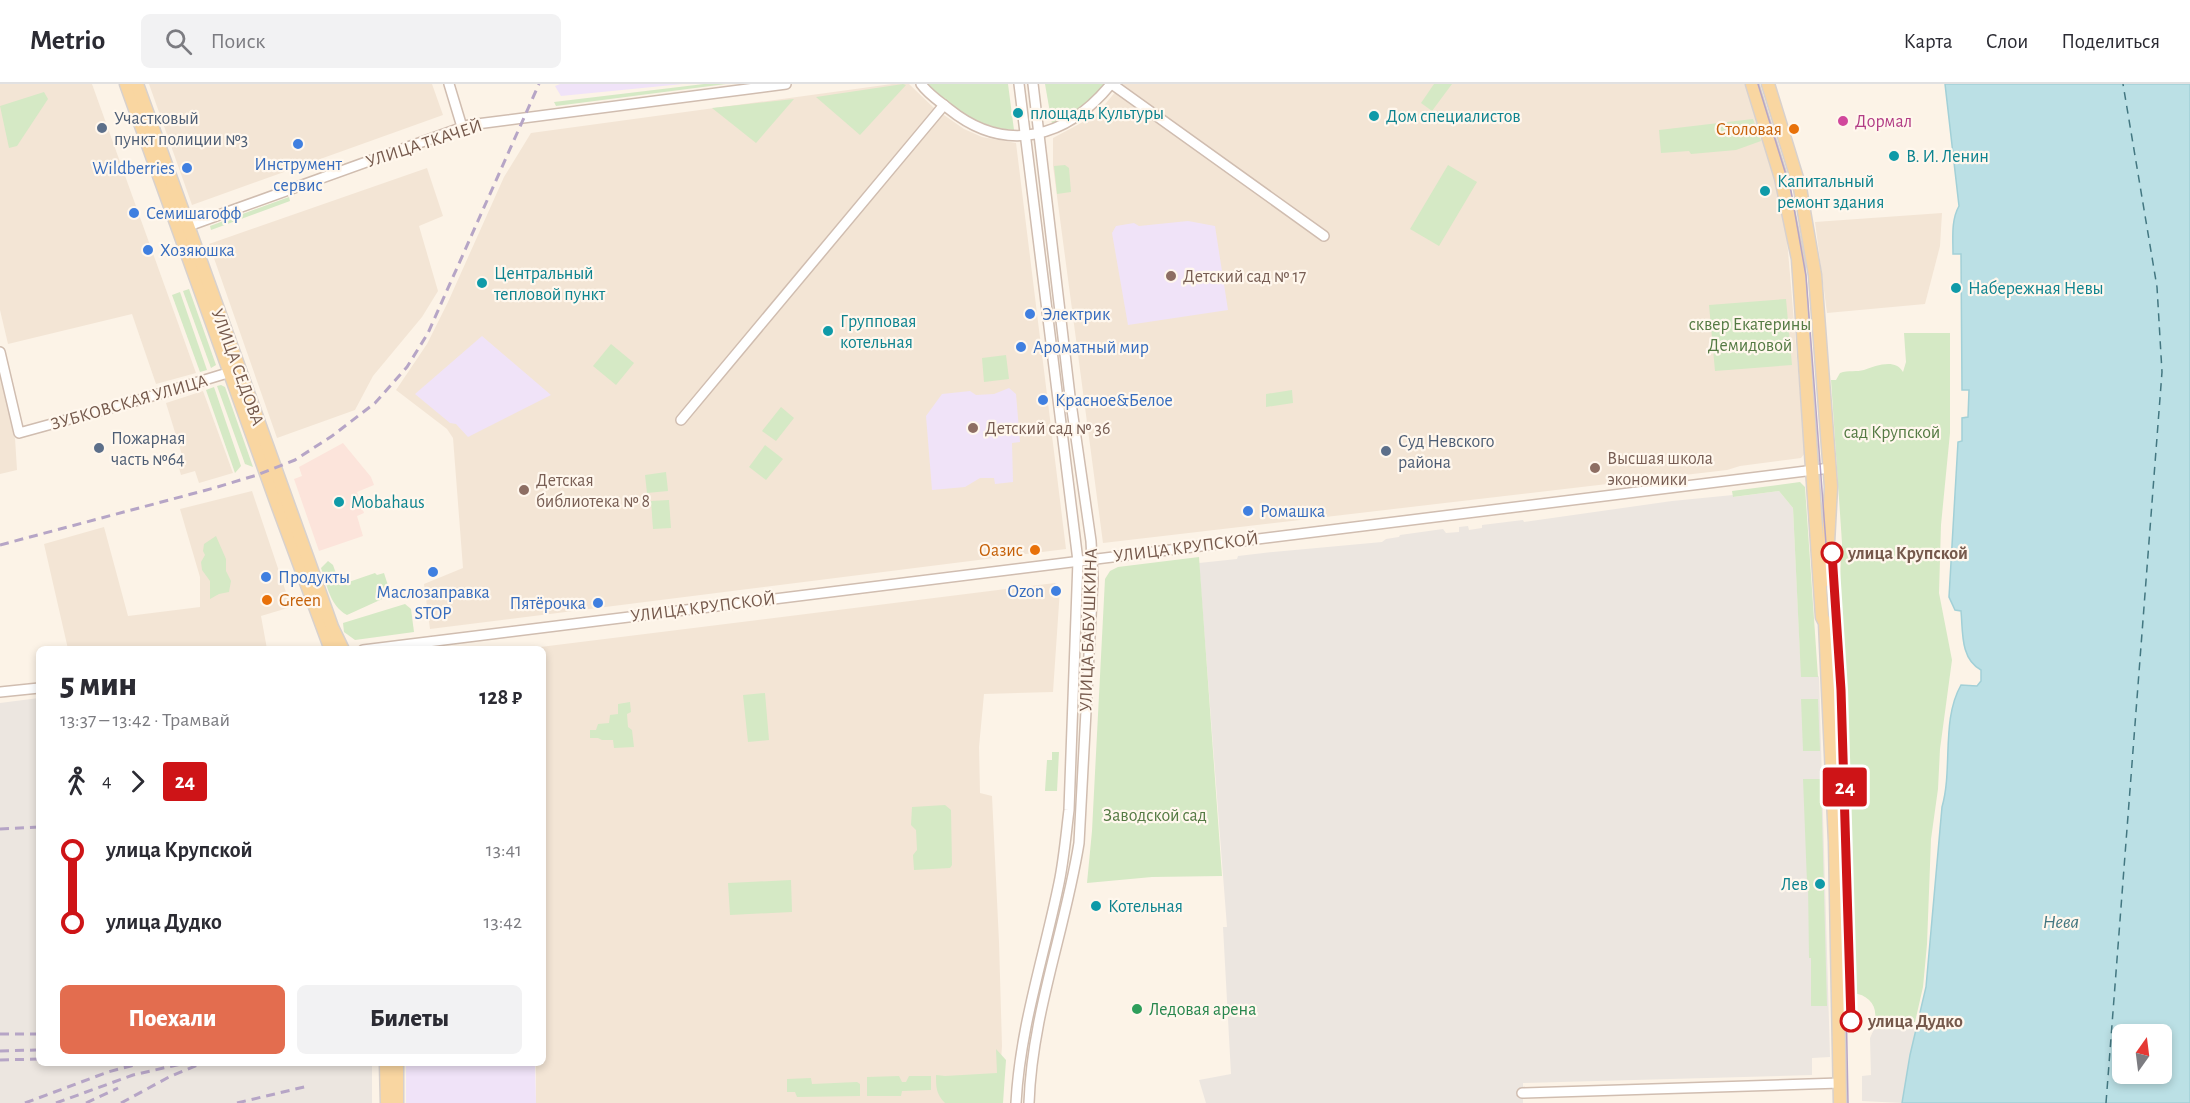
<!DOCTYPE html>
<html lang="ru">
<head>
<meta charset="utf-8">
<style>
  :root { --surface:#fff; --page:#f2f2f3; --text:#2b2b33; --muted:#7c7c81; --line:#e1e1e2; --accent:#e36d4f }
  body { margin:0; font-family:"Alegreya Sans",sans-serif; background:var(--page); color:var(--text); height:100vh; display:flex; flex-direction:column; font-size:22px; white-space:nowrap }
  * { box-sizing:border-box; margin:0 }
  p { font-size:20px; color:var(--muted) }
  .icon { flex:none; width:33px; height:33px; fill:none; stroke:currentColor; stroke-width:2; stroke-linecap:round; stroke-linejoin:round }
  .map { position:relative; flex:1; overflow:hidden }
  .sheet { position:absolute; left:36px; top:562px; width:510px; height:420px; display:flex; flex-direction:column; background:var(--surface); border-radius:9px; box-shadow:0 3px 9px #0003 }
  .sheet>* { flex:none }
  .badge { padding:0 12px; border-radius:4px; font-size:21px; line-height:39px }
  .needle { width:39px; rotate:14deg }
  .tools { position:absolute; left:2112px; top:940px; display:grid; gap:12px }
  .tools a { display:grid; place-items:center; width:60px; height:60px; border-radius:9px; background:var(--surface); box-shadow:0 3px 9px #0003; font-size:30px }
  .map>.badge { position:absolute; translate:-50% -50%; box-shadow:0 0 0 3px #fff }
  .legs { display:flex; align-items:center; gap:9px; height:66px; padding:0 24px; font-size:20px }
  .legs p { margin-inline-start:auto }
  .headline { display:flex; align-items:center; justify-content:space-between; height:102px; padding:0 24px }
  h1 { font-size:33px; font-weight:800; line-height:45px }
  .action { display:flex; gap:12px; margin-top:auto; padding:12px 24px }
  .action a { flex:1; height:69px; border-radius:9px; background:var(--accent); color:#fff; font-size:24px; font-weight:800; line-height:69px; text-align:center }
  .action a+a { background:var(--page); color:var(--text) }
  ul { padding:0 24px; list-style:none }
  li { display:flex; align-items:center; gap:21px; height:72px; font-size:22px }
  li i { display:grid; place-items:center; width:9px; height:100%; margin:0 8px; background:currentColor }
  li i::after { content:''; width:15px; height:15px; margin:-8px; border:4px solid; border-radius:50%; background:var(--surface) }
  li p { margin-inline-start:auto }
  li:first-child i { background:linear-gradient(#0000 50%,currentColor 0) }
  li:last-child i { background:linear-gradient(currentColor 50%,#0000 0) }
  header { display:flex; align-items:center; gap:36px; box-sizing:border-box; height:84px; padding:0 30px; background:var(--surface); border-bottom:2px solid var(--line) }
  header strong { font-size:28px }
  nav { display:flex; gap:33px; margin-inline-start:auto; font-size:21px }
  .search { width:420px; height:54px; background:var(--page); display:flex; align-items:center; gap:15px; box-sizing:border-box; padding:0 21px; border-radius:9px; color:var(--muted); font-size:22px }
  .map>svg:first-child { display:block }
  .residential { fill:#f3e5d5 }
  .commercial { fill:#fce4db }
  .industrial { fill:#ece6e0 }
  .education { fill:#f0e3f8 }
  .green { fill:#d5e9c5 }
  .water { fill:#bbe0e5; stroke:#a2d0d7; stroke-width:1.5; fill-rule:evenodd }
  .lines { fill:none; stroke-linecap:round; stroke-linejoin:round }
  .ferry { stroke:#437781; stroke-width:1.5; stroke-dasharray:8 6; stroke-linecap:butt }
  .minor-casing { stroke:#d0bdb0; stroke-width:12 }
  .major-casing { stroke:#d8d1cd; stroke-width:15 }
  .minor { stroke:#fff; stroke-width:9 }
  .major { stroke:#f9d6a1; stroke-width:12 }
  .tram { stroke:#b6a5c6; stroke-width:1.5 }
  .rail { stroke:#b6a5c6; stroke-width:3; stroke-dasharray:9 6; stroke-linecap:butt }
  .line-1-casing { stroke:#fff; stroke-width:14 }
  .line-1 { stroke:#ce1417; stroke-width:9 }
  .culture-dot { fill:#0f9aa8; stroke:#fff7ed; stroke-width:2 }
  .hotel-dot { fill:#d1479c; stroke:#fff7ed; stroke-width:2 }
  .service-dot { fill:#5c6f8a; stroke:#fff7ed; stroke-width:2 }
  .food-dot { fill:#e8710a; stroke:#fff7ed; stroke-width:2 }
  .shop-dot { fill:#3f7fe0; stroke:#fff7ed; stroke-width:2 }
  .education-dot { fill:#8d6e63; stroke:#fff7ed; stroke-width:2 }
  .stop-1-dot { fill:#fff; stroke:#ce1417; stroke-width:3 }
  .leisure-dot { fill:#2e9e5b; stroke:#fff7ed; stroke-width:2 }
  .labels { text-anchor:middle; stroke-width:4.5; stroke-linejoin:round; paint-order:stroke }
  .culture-label { font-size:18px; fill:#0d838f; stroke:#fff7ed; text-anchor:start }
  .service-label { font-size:18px; fill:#4e5e75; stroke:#fff7ed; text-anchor:start }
  .hotel-label { font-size:18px; fill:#b23c85; stroke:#fff7ed; text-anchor:start }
  .food-label { font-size:18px; fill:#c56008; stroke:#fff7ed; text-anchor:end }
  .street-label { font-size:18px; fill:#75594c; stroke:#fff7ed }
  .shop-label { font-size:18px; fill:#366cbe; stroke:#fff7ed; text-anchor:start }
  .education-label { font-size:18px; fill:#785e54; stroke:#fff7ed; text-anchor:start }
  .park-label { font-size:18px; fill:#547a43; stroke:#fff7ed }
  .stop-label { font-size:18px; font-weight:bold; fill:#75594c; stroke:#fff7ed; text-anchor:start }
  .leisure-label { font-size:18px; fill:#27864d; stroke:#fff7ed; text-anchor:start }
  .water-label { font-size:20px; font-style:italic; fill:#437781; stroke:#fff7ed }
</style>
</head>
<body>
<header>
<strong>Metrio</strong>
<div class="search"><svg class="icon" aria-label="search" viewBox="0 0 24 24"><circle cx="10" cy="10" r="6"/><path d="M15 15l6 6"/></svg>Поиск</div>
<nav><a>Карта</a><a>Слои</a><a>Поделиться</a></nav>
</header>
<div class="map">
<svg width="2190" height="1019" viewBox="0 0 2190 1019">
  <rect width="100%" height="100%" fill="#fcf3e7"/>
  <g class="residential">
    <polygon points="0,0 92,0 196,289 156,300 132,230 8,260 0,226"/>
    <polygon points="149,0 432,0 443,31 192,121"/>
    <polygon points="892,0 909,0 934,24 964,45 982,53 1016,59 1066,465 430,545 424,500 463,484 453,354 447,345 396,306 427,260 448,218 504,93 531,49"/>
    <polygon points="1122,0 1746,0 1775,95 1787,155 1805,369 1801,374 1740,382 1727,386 1103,459 1053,82 1053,54 1096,31"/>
    <polygon points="427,84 443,132 419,142 438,207 422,233 373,292 355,326 277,354 209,160"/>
    <polygon points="1942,129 1940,162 1925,220 1827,229 1815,138"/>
    <polygon points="0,287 15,354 17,386 0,390"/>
    <polygon points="203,307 233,389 199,399 195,387 181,391 176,373 182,371 166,319"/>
    <polygon points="252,407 291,523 261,532 267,565 68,565 44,460 104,443 128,532 200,523 200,493 180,425"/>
    <polygon points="1055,499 1060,505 1053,608 984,610 979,663 980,709 992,712 999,858 1002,962 1000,991 1001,1019 536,1019 536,980 543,980 543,566 516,566"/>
  </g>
  <polygon class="commercial" points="343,359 371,393 374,401 357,408 364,429 357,432 363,452 319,467 294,395 302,392 299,383"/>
  <g class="industrial">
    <polygon points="1779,407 1793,424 1800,569 1819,593 1830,973 1812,974 1812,991 1523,999 1523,1019 1206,1019 1199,996 1231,990 1223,843 1227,843 1199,479 1237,475 1238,472 1273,468 1382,458 1386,455 1399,453 1400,451 1443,445 1446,449 1459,448 1459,443 1468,442 1469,446 1482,444 1482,441 1523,436 1524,438 1672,417 1733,411 1734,413"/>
    <polygon points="39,614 39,980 372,980 372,1019 0,1019 0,619"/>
    <polygon points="1918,940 1902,1019 1862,1017 1862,992 1871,991 1870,954 1875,943"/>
  </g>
  <g class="education">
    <polygon points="560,0 683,0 561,12 555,2"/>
    <polygon points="1188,137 1215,142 1228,226 1128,241 1112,149 1116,142 1134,139 1139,142"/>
    <polygon points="482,252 551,311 468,353 456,340 450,339 415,310"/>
    <polygon points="1009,304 1016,310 1020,358 1012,359 1013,398 995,400 994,394 980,394 965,403 932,406 926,332 942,310 970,307 976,311 994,310"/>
    <polygon points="406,980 535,980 536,1019 406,1019"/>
  </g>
  <g class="green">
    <polygon points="704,0 726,0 556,22 554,18"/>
    <polygon points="903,0 906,1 860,51 816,13"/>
    <path d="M927,0H1008L1014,46C986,44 966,33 945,16C939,11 932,6 927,0Z"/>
    <path d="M1045,0H1105C1094,15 1072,38 1052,40Z"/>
    <polygon points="1434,0 1452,0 1432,27 1421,19"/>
    <polygon points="44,8 48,15 17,62 9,64 0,22"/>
    <polygon points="794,15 756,59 712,24"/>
    <polygon points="1753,35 1761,57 1736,66 1691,70 1689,67 1661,69 1659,46"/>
    <polygon points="1065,81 1069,84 1071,108 1057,110 1054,82"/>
    <polygon points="1448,81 1477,98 1439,162 1410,145"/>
    <polygon points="289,113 290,117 211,146 210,142"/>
    <polygon points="189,205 216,281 211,284 183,207"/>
    <polygon points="180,208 207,286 200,288 172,211"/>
    <polygon points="1786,215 1792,281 1715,287 1709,221"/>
    <path d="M1904,249H1950V349L1941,441L1939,509L1952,576L1940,665L1938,705L1931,755L1927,860L1923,903L1915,938L1873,941C1880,924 1870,911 1853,909L1843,588L1836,495L1840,494L1842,459L1831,296H1836L1840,289C1848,286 1857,288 1864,286C1876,282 1895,274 1903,288L1906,278Z"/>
    <polygon points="611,260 634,279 616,301 593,282"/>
    <polygon points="1006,271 1009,295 984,298 982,274"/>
    <polygon points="221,301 225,303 253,383 245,380 217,302"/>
    <polygon points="214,303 241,382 235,389 206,306"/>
    <polygon points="1292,306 1293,319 1266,323 1266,310"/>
    <polygon points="781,323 794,334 776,357 762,347"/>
    <polygon points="765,361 783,375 766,396 749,383"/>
    <polygon points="666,388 668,407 647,409 645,391"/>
    <polygon points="1800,398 1805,403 1818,593 1801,593 1793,424 1779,407 1733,413 1732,407"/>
    <polygon points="669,416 671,444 653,445 651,417"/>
    <polygon points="216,452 226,475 226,487 231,497 229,508 219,510 210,515 210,497 202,486 201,478 205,471 203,467 204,460"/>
    <polygon points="1199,473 1222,792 1152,793 1087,799 1092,747 1105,495 1110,487 1118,483"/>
    <path d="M328,477L333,481L340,501L375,489L377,491L384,489L391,511L347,531C330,522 327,501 321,484Z"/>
    <polygon points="405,520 411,525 414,548 355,556 344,548 343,539"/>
    <polygon points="765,609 769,656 748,658 743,611"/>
    <polygon points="1801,615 1818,615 1820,667 1803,667"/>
    <polygon points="630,618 631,628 627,630 628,643 632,646 634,663 614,664 613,656 602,656 598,654 590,654 590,646 596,646 598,640 609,639 610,631 618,630 618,620"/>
    <polygon points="1052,668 1059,668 1057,707 1045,707 1047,676 1052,676"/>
    <polygon points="1803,695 1821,695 1827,922 1811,922 1811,874 1809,874 1808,799 1807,799"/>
    <polygon points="945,721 951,726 952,781 950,784 914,786 913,771 917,766 916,746 911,741 912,723"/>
    <polygon points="791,796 792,828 730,831 728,799"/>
    <path d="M996,965L1006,976L1003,1019H945C936,1010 936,1003 936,991L945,992L997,989Z"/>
    <polygon points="899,992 902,998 906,998 909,992 931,992 931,1006 902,1007 901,1012 867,1012 867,993"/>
    <polygon points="811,994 812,1000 857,998 860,1000 860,1012 797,1013 795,1008 787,1008 787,995"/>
  </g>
  <path class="water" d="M1945,0H2190V1019H1902L1910,971L1926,903L1942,723C1953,685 1941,636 1961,601L1977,602L1981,597V586C1960,575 1963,547 1961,527L1955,526L1949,513L1958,358L1962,357V334L1968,333L1969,306H1962L1961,170H1953C1953,154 1951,136 1959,122ZM2122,951H2162V990H2122Z"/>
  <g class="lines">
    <polyline class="ferry" points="2106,1019 2162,288 2157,203 2123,0"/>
    <g class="minor-casing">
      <g id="minor">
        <polyline points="449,0 462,43"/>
        <path d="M921,0C928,10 939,17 949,25C1006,71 1067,54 1111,0"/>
        <polyline points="1112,0 1324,152"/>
        <polyline points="183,144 469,41 786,0"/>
        <polyline points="0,268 19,349 139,316 234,287"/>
        <polyline points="681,336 944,21"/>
        <polyline points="363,566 1830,384"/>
        <polyline points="0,608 39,604"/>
        <polyline points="1522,1009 1840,999"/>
        <path d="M1016,1019C1020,943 1044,873 1059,799C1064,775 1066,750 1069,726L1078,477L1019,0"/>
        <path d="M1029,1019C1032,930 1065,847 1079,759L1093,495L1091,457L1070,312L1033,0"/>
      </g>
    </g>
    <g class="major-casing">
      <g id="major">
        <polyline points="126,0 277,420 331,566"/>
        <polyline points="137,0 309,478 332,543 343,566"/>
        <polyline points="1752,0 1781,94 1798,175 1822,533 1825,539 1835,758 1840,1019"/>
        <polyline points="1768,0 1800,104 1815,191 1831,403 1826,496"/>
        <polyline points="386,980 387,1019"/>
        <polyline points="397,1019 397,980"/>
      </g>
    </g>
    <use href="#minor" class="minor"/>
    <use href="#major" class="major"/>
    <polyline class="tram" points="1758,0 1791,107 1806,192 1837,607 1843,758 1848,1019"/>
    <g class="rail">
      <polyline points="0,461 214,404 257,391 295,376 332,352 375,319 407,283 428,249 539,0"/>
      <polyline points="0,745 39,743"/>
      <polyline points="0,950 39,950"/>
      <polyline points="0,967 36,966"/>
      <polyline points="0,976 39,975"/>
      <polyline points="25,1019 108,988 138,980"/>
      <polyline points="56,1019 133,991 181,980"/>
      <polyline points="86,1019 118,1004"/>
      <polyline points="121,1019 169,993 200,980"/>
      <polyline points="237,1019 308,1002"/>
    </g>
  </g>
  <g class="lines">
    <g class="line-1-casing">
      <polyline id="line-1" points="1832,469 1841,606 1851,937"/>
    </g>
    <use href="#line-1" class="line-1"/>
  </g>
  <g class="culture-dot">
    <circle cx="1018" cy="29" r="6"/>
    <circle cx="1374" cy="32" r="6"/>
    <circle cx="1894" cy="72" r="6"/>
    <circle cx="1765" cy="107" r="6"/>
    <circle cx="482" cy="199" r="6"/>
    <circle cx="1956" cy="204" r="6"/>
    <circle cx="828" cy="247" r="6"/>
    <circle cx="339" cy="418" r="6"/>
    <circle cx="1820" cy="800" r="6"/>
    <circle cx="1096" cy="822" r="6"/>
  </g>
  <circle class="hotel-dot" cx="1843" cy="37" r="6"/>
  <g class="service-dot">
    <circle cx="102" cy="44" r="6"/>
    <circle cx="99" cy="364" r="6"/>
    <circle cx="1386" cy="367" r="6"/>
  </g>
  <g class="food-dot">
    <circle cx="1794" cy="45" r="6"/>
    <circle cx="1035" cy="466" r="6"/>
    <circle cx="267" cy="516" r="6"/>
  </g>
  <g class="shop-dot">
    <circle cx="298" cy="60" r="6"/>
    <circle cx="187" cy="84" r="6"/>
    <circle cx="134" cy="129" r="6"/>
    <circle cx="148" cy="166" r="6"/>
    <circle cx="1030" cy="230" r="6"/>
    <circle cx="1021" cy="263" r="6"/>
    <circle cx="1043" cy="316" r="6"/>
    <circle cx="1248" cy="427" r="6"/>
    <circle cx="433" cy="488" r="6"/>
    <circle cx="266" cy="493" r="6"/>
    <circle cx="1056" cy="507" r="6"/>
    <circle cx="598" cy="519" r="6"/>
  </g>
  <g class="education-dot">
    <circle cx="1171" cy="192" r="6"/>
    <circle cx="973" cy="344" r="6"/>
    <circle cx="1595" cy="384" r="6"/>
    <circle cx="524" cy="406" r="6"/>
  </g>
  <g class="stop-1-dot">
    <circle cx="1832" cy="469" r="10"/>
    <circle cx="1851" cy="937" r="10"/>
  </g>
  <circle class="leisure-dot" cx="1137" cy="925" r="6"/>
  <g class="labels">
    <g class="culture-label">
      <text x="1030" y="35">площадь Культуры</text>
      <text x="1386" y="38">Дом специалистов</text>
      <text x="1906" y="78">В. И. Ленин</text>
      <text x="1777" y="103">Капитальный<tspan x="1777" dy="21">ремонт здания</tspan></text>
      <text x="494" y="195">Центральный<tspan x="494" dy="21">тепловой пункт</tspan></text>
      <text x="1968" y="210">Набережная Невы</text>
      <text x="840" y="243">Групповая<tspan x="840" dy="21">котельная</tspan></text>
      <text x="351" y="424">Mobahaus</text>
      <text x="1808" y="806" text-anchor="end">Лев</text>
      <text x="1108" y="828">Котельная</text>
    </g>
    <g class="service-label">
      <text x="114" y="40">Участковый<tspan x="114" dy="21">пункт полиции №3</tspan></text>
      <text x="111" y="360">Пожарная<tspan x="111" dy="21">часть №64</tspan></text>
      <text x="1398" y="363">Суд Невского<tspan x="1398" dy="21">района</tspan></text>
    </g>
    <g class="hotel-label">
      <text x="1855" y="43">Дормал</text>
    </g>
    <g class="food-label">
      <text x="1782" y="51">Столовая</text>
      <text x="1023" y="472">Оазис</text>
      <text x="279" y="522" text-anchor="start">Green</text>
    </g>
    <g class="street-label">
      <text transform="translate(424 59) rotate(-18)" y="6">УЛИЦА ТКАЧЕЙ</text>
      <text transform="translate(238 283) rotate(70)" y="6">УЛИЦА СЕДОВА</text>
      <text transform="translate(129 318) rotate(-16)" y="6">ЗУБКОВСКАЯ УЛИЦА</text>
      <text transform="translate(1186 463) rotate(-7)" y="6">УЛИЦА КРУПСКОЙ</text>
      <text transform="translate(703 523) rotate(-7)" y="6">УЛИЦА КРУПСКОЙ</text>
      <text transform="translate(1088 546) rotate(-88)" y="6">УЛИЦА БАБУШКИНА</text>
    </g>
    <g class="shop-label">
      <text x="298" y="86" text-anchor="middle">Инструмент<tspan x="298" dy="21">сервис</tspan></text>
      <text x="175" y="90" text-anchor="end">Wildberries</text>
      <text x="146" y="135">Семишагофф</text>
      <text x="160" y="172">Хозяюшка</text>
      <text x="1042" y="236">Электрик</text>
      <text x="1033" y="269">Ароматный мир</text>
      <text x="1055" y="322">Красное&amp;Белое</text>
      <text x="1260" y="433">Ромашка</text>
      <text x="278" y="499">Продукты</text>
      <text x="1044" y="513" text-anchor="end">Ozon</text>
      <text x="433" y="514" text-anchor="middle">Маслозаправка<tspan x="433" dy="21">STOP</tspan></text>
      <text x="586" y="525" text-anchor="end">Пятёрочка</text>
    </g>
    <g class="education-label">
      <text x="1183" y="198">Детский сад № 17</text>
      <text x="985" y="350">Детский сад № 36</text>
      <text x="1607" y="380">Высшая школа<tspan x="1607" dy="21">экономики</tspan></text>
      <text x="536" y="402">Детская<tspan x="536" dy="21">библиотека № 8</tspan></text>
    </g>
    <g class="park-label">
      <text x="1750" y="246">сквер Екатерины<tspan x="1750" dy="21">Демидовой</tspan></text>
      <text x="1892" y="354">сад Крупской</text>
      <text x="1155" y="737">Заводской сад</text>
    </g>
    <g class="stop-label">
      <text x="1848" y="475">улица Крупской</text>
      <text x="1868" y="943">улица Дудко</text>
    </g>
    <g class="leisure-label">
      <text x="1149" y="931">Ледовая арена</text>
    </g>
    <g class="water-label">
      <text x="2061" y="844">Нева</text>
    </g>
  </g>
</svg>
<div class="tools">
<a><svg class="needle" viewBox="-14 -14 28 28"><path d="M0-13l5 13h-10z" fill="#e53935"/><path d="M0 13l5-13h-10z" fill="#7c7c81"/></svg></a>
</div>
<b class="badge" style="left:1845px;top:703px;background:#ce1417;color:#fff">24</b>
<section class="sheet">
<div class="headline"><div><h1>5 мин</h1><p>13:37 – 13:42 · Трамвай</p></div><b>128 ₽</b></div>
<div class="legs"><svg class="icon" aria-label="walk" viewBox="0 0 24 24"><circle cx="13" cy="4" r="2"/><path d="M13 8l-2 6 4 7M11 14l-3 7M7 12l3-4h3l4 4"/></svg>4<svg class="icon" aria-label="forward" viewBox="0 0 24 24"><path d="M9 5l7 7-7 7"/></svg><b class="badge" style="background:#ce1417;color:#fff">24</b></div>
<ul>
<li><i style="color:#ce1417"></i><b>улица Крупской</b><p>13:41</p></li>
<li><i style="color:#ce1417"></i><b>улица Дудко</b><p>13:42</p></li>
</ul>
<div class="action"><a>Поехали</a><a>Билеты</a></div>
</section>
</div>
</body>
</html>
